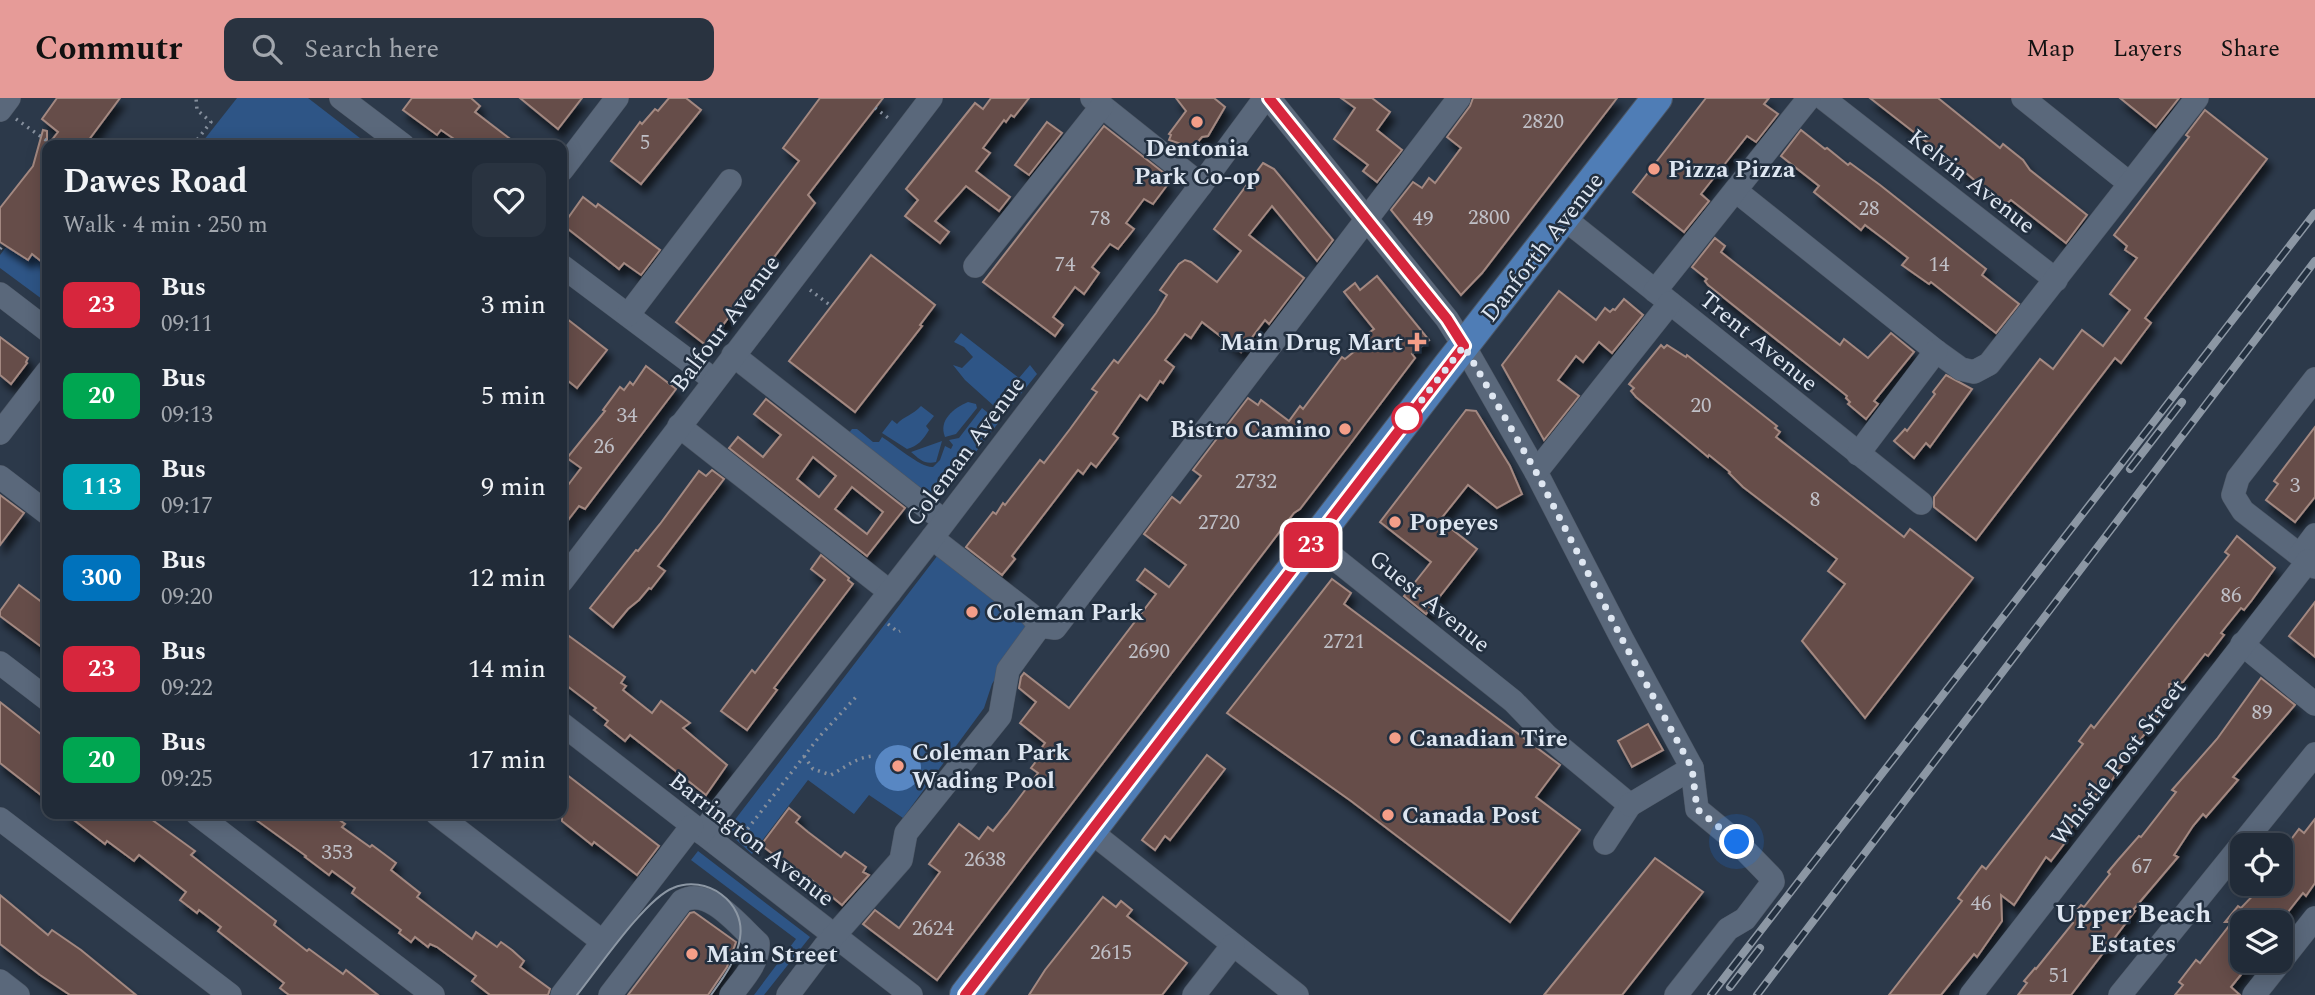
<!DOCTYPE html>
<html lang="en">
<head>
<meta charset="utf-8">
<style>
  :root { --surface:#212b38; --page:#293340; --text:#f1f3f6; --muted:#a2a7ae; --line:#3e4753; --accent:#e69b98 }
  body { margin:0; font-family:Spectral,serif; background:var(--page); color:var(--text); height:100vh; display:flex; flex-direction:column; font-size:26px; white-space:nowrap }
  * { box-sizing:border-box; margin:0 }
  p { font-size:23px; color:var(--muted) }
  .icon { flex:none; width:38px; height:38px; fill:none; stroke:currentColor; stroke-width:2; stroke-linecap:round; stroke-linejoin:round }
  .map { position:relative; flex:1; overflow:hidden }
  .panel { position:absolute; left:42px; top:42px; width:525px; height:679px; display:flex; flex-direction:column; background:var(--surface); border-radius:14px; box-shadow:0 4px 18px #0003,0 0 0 2px var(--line) }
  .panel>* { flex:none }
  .badge { padding:0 14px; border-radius:10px; font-size:24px; line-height:46px }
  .tools { position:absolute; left:2230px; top:735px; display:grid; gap:14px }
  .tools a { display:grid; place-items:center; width:63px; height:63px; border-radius:14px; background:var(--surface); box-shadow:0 4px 18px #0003,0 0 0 2px var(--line); font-size:35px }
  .you { position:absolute; width:35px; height:35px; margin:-18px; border:5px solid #fff; border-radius:50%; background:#1a73e8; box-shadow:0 0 0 10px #1a73e833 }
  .map>.badge { position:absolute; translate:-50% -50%; box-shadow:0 0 0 4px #fff }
  .round { display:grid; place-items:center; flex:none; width:74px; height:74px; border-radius:14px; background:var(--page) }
  .head { display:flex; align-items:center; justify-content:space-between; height:119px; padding:0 21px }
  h1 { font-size:33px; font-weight:700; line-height:52px }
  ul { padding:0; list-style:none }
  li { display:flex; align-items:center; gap:21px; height:91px; padding:0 21px }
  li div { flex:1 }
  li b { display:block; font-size:26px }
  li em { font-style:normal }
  li .badge { min-width:77px; font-weight:700; text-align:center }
  header { display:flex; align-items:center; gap:42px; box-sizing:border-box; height:98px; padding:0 35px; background:var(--accent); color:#111 }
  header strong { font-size:33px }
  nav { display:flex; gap:38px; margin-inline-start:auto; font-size:24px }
  .search { width:490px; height:63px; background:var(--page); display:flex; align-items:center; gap:18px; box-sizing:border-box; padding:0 24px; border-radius:14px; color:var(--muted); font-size:26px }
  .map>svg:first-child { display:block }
  .green { fill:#2e5586 }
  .water { fill:#5887c3 }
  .building { fill:#664e48; stroke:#a38881; stroke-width:2; fill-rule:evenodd; filter:url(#shadow) }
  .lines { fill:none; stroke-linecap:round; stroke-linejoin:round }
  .minor-casing { stroke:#4d5765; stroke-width:24 }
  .major-casing { stroke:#4d5765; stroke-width:32 }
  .path { stroke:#858f9d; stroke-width:3.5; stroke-dasharray:2 5; stroke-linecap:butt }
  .minor { stroke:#5a687b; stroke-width:23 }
  .major { stroke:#4f7db6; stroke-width:30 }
  .tram { stroke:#8c97a4; stroke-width:2 }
  .rail-casing { stroke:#8c97a4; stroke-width:8 }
  .rail { stroke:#222f3f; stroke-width:5; stroke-dasharray:16; stroke-linecap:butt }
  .line-casing { stroke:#fff; stroke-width:16 }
  .line { stroke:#d7263d; stroke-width:10 }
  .walk { stroke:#dee6f1; stroke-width:7; stroke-dasharray:0 12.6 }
  .poi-dot { fill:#f49e88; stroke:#222f3f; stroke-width:2.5 }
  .stop-dot { fill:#fff; stroke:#d7263d; stroke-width:3.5 }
  .labels { text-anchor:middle; stroke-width:5; stroke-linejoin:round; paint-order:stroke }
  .number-label { font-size:21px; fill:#c0c0c7 }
  .poi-label { font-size:24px; font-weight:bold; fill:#dee6f1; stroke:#222f3f; text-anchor:start }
  .street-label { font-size:24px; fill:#dee6f1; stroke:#222f3f }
  .neighbourhood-label { font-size:26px; font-weight:bold; fill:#dee6f1; stroke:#222f3f }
</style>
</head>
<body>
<header>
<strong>Commutr</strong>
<div class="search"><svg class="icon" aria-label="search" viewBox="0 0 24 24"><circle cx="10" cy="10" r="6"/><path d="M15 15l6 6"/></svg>Search here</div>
<nav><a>Map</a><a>Layers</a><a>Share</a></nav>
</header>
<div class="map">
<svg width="2315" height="897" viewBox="0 0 2315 897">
  <defs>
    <filter id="shadow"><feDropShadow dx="4.5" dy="8" stdDeviation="3.5" flood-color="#0009"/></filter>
  </defs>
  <rect width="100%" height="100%" fill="#2c394a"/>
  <g class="green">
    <polygon points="237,0 308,0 369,47 200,47"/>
    <polygon points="12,148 19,157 28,161 32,156 47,168 47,189 44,190 47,191 46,204 0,170 0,157 6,149 9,151"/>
    <polygon points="961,235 1019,280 1030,267 1037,276 1004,317 965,282 953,267 962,270 973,259 964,249 954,244"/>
    <path d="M968,304L976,306L977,310L956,336L945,339C938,322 954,310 968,304Z"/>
    <path d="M921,308L934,318L926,328L929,332C923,342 918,348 907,351L882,335L892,322L897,326C904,318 913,317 921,308Z"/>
    <path d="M982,310L999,324L938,403L849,335L852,331H857L873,344H879L882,339C895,347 921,370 933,369L940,362L945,348L951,351L953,347L949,342L959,340Z"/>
    <path d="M942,343L936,364C925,367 919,361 911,354Z"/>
    <polygon points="941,453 1028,526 992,586 984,610 903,720 869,697 854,716 808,682 752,756 732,738 731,728 734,723"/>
    <polygon points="698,753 810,839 764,897 754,897 796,841 691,762"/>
  </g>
  <circle class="water" cx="898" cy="670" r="23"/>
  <g class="building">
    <polygon points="57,0 120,0 85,47 48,47 58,34 42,21"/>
    <polygon points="412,0 471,0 480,8 475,14 518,47 463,47 441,32 437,37 403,12"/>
    <polygon points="520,0 582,0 558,31"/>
    <polygon points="669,0 686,0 701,12 641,86 611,63 640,24 642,26 655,11 658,13"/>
    <polygon points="820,0 883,0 808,97 815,105 707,248 676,224 799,63 783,50"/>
    <polygon points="991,0 1029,0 1014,19 1011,17 1006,24 1004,22 983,50 990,55 976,73 1010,99 999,113 966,88 935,123 949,134 940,145 905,118 918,102 906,91 975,5 983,11"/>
    <polygon points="1176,0 1214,0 1225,9 1208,38 1202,39 1196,46 1187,48 1169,42 1171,37 1169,36 1186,13"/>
    <polygon points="1341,0 1372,0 1390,14 1377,32 1402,52 1377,84 1363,73 1368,67 1334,41 1355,10"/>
    <polygon points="1473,0 1617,0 1482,175 1461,197 1391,112 1413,84 1422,90 1429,80 1435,85 1461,50 1447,39 1470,8"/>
    <polygon points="1706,0 1769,0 1764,6 1778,16 1756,44 1747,38 1701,96 1709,103 1684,134 1633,94"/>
    <polygon points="1870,0 1938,0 2000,50 2003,46 2023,62 2030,72 2087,117 2066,145 2011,102 2004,108 1965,74"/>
    <polygon points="2120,0 2179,0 2156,29"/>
    <polygon points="2205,12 2267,61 2145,220 2151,225 2121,265 2115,260 1976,442 1934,409 1934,399 2040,261 2053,271 2082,232 2103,248 2130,212 2110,196 2137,160 2125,152 2127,148 2114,137 2189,39 2186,37"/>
    <polygon points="1047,24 1062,35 1029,77 1015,67"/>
    <polygon points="1104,28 1164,75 1161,80 1168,86 1153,106 1144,101 1126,125 1134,131 1118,151 1110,146 1092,169 1099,175 1084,196 1075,189 1053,219 1063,227 1055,238 983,184"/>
    <polygon points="43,32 47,33 47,168 32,156 28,162 0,144 0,110 33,68"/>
    <polygon points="1801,32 1825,51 1827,50 1848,67 1850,65 1880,87 1986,171 1982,177 2019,206 1996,235 1931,184 1929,186 1902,167 1908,160 1885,142 1865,127 1861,132 1814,94 1819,88 1781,58"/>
    <polygon points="1263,65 1274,71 1333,142 1317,163 1272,108 1249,137 1304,180 1269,226 1265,222 1241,254 1202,224 1191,240 1185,236 1165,262 1174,269 1163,285 1160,283 1147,302 1140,297 1113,336 1118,340 1096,369 1091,365 1083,376 1078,372 1012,458 1015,461 1002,477 966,449 993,414 996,416 1003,405 1005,407 1040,362 1044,365 1070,331 1097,294 1092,291 1114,262 1118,265 1156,215 1167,197 1160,192 1179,166 1185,162 1191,164 1217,184 1241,153 1214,131"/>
    <polygon points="583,99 596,109 598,106 660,152 641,177 624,165 619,171 563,127"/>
    <polygon points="1715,140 1725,148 1721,154 1840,247 1844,241 1868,260 1891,235 1914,254 1874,303 1878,306 1866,321 1848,306 1850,304 1846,300 1847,298 1708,187 1705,183 1707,181 1692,169"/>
    <polygon points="871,157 935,207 920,227 922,228 855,314 789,263"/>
    <polygon points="1377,178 1429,242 1412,256 1415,260 1350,346 1300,411 1294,415 937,882 863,826 875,812 899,830 940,774 929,766 959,726 979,741 988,729 993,733 1007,716 1038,675 1031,670 1043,654 1040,652 1045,645 1020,625 1036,604 1019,590 1021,579 1024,575 1069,610 1156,496 1137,482 1145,471 1169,489 1186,467 1144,436 1172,399 1180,405 1201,378 1193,372 1248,300 1258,307 1261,302 1289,323 1300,308 1303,311 1342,259 1345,261 1366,244 1362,240 1374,231 1344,194 1355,185 1360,192"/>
    <polygon points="1559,193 1596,222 1605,210 1610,214 1613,211 1615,212 1624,201 1643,217 1612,255 1599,244 1583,264 1576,258 1558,282 1579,298 1544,342 1502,267"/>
    <polygon points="562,217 607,252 577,290 562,278"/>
    <polygon points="0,239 28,260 26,264 27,265 11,286 0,277"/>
    <polygon points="1661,247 1664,250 1667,247 1686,259 1687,257 1730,291 1777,328 1775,330 1780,334 1776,339 1904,439 1910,431 1973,480 1865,620 1802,543 1845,486 1828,473 1837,461 1743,389 1729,375 1730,374 1709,357 1708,359 1636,299 1631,293 1634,290 1629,286"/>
    <polygon points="646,268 676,291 585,411 579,408 562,430 562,395 581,370 567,360 605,313 603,312 620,289 624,292 630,284 633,287"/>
    <polygon points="1946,277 1972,291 1930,349 1926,345 1914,360 1894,343 1905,331 1907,333 1935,296 1933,294"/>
    <path d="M766,301L905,410L867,458L729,350L738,339L763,359L781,337L754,316ZM813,359L836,378L819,399L797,381ZM852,389L883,414L867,436L835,411Z"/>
    <polygon points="1466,312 1476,313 1510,368 1522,396 1497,410 1468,387 1440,422 1477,451 1426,516 1404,498 1431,464 1380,424"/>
    <polygon points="2315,329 2315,399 2295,424 2266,402 2278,386 2274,383"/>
    <polygon points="712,372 724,381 658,468 665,473 651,491 649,490 639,502 628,511 613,529 590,510 636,452 638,453 660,426 699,373 706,378"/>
    <polygon points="0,397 24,415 0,447"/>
    <polygon points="2237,438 2275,470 2252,502 2244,512 2241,510 2221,535 2224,537 2208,558 2205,556 2183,584 2169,586 2170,600 2160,612 2162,614 2136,647 2110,685 2107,683 2082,714 2064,740 2067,742 2051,763 2046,759 2014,807 2001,797 2002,823 1977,859 1974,856 1941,897 1889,897 1962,803 1958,800 1982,768 1986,771 2083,646 2079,643 2091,627 2094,630 2229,457 2225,454"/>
    <polygon points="821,457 849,480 848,482 853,486 774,590 777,592 747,632 721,613 752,572 755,575 825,482 811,471"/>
    <polygon points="1332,481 1351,495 1344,506 1560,667 1536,699 1580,732 1510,824 1351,703 1227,615"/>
    <polygon points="19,487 47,508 47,553 0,518 0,513"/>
    <polygon points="2315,504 2315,559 2289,538"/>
    <polygon points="569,538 625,579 621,585 626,588 623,592 652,615 661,603 690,625 683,630 727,667 706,697 630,637 625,643 605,627 608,623 594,612 596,610 562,584 562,548"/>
    <polygon points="2261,580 2295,607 2233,679 2238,682 2206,719 2203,716 2193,728 2174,757 2178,759 2133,812 2135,813 2071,897 2018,897 2027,885 2024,883 2035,870 2036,871 2073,825 2069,822 2081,807 2084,809 2110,776 2108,774 2118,762 2139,738 2141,739 2176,694 2172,692 2217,641"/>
    <polygon points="0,604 47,641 47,689 41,697 0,665"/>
    <polygon points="1648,626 1663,652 1632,669 1618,643"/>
    <polygon points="1207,657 1225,671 1170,742 1165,738 1155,752 1142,742"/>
    <polygon points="562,673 659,748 637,777 594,744 592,747 562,723"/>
    <polygon points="789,710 800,719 796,724 808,734 841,759 845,754 866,769 863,774 869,777 842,807 808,779 806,781 761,747"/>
    <polygon points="66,716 144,716 195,753 191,757 276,823 274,827 307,853 309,851 343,876 346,872 378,897 289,897 280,890 284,885 218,833 221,829 199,812 197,815 180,802 186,794 139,757 134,763 107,743 105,746"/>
    <polygon points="248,716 331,716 345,726 342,729 370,749 372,747 396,765 391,772 420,795 417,799 472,841 476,834 497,849 501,844 512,852 524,863 520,869 550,891 548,897 490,897 472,883 476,878 437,849 430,846 428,849 415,839 411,844 399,835 401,832 352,795 355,790 332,773 329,777 305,759 306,758"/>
    <polygon points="2315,721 2315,785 2306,798 2303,795 2280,824 2242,824 2242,863 2252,863 2231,889 2240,897 2175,897 2183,887 2179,884 2196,862 2200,865 2232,824 2225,824 2238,808 2241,810 2264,786 2280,786 2280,756 2299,731 2304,735"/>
    <polygon points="1655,760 1703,794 1622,897 1544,897"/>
    <polygon points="0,797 48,837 52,832 81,852 136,897 70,897 40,877 0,846"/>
    <polygon points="1103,799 1116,809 1121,803 1132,812 1127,818 1187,865 1162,897 1029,897 1045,872"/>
    <polygon points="694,814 736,844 727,869 708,897 628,897 690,815"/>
  </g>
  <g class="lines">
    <g class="minor-casing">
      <g id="minor">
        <polyline points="341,0 403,47"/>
        <polyline points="1092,0 1201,87"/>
        <polyline points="1269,0 1447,221 1464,248 1536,374 1622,541 1692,670 1697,711 1737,744 1772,780 1773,784 1745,821 1728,831 1676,897"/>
        <polyline points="1823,0 2056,182"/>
        <polyline points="2023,0 2129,85"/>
        <polyline points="0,12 9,0"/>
        <polyline points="562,72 617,0"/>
        <polyline points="1736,93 1936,253 1961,271 1974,274 1989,266 2197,0"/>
        <polyline points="1565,121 1921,405"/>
        <polyline points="562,168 714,282"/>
        <polyline points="975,168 1102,8"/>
        <polyline points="1655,193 1809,0"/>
        <polyline points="0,196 47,232"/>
        <polyline points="628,217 730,83"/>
        <polyline points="733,257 944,423"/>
        <polyline points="2315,281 2238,380 2233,397 2243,413 2315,469"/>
        <polyline points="679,328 890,494"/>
        <polyline points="0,335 47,274"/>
        <polyline points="1858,356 1936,253"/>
        <polyline points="1536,374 1670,205"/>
        <polyline points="0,379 47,415"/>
        <polyline points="932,440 1030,516 1040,528"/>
        <polyline points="1314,444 1513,603 1547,638 1630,707 1605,745"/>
        <polyline points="2300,457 2315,437"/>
        <polyline points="562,483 931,0"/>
        <polyline points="2242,546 2315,606"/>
        <polyline points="0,565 47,601"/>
        <polyline points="562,626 911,897"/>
        <polyline points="1630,707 1692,670"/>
        <polyline points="197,716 433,897"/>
        <polyline points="437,716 603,844"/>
        <polyline points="0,721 230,897"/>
        <polyline points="1090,733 1297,897"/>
        <polyline points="702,735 932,440 1201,87 1265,0"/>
        <polyline points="0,883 18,897"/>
        <polyline points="562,897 692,728"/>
        <path d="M610,897L682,803C709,788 739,828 758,845C759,865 743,881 731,897"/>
        <polyline points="788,897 825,848 901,762 906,735 1000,618 1008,572 1040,528 1055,530 1459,0"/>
        <polyline points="1194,897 1233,847"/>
        <polyline points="1971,897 2308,463"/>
        <polyline points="2120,897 2315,656"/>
        <polyline points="2254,897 2315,820"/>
      </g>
    </g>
    <g class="major-casing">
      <polyline id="major" points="965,897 1448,268 1657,0"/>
    </g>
    <g class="path">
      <polyline points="875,10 891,22"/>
      <polyline points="16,21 50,45"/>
      <polyline points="193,47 211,24 197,12 196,0"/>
      <polyline points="0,151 3,147"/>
      <polyline points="810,192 831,208"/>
      <polyline points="888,526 898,534 900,533"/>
      <path d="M804,658L813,671L831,677C846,669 856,659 874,658"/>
      <polyline points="739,742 819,639 856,599"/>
    </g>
    <use href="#minor" class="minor"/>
    <use href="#major" class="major"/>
    <path class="tram" d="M577,897C598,871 645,801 673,790C706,776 746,804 740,840C737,862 723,880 711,897"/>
    <g class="rail-casing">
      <g id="rail">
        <polyline points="2130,371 2182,304"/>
        <polyline points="1730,889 1760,850"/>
        <polyline points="1711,897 2315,115"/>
        <polyline points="1757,897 2315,163"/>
      </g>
    </g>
    <use href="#rail" class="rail"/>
  </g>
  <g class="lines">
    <g class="line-casing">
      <polyline id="line" points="965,897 1464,248 1447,221 1269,0"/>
    </g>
    <use href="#line" class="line"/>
    <polyline class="walk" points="1407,320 1403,326 1464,248 1536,374 1622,541 1692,670 1697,711 1737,744"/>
  </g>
  <g class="poi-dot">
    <circle cx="1197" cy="24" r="7"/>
    <circle cx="1654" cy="71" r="7"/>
    <path d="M1413.5 233.5h7v7h7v7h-7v7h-7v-7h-7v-7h7z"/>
    <circle cx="1345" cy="331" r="7"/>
    <circle cx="1395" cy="424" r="7"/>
    <circle cx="972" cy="514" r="7"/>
    <circle cx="1395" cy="640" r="7"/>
    <circle cx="898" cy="668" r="7"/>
    <circle cx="1388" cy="717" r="7"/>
    <circle cx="692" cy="856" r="7"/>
  </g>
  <circle class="stop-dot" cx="1407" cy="320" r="14"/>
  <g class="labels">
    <g class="number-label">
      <text x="1543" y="30">2820</text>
      <text x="645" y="51">5</text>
      <text x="1869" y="117">28</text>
      <text x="1489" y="126">2800</text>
      <text x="1100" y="127">78</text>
      <text x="1423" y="127">49</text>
      <text x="1065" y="173">74</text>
      <text x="1939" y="173">14</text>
      <text x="1701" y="314">20</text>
      <text x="627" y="324">34</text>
      <text x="604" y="355">26</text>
      <text x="1256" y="390">2732</text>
      <text x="2295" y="394">3</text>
      <text x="1815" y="408">8</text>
      <text x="1219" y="431">2720</text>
      <text x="2231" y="504">86</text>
      <text x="1344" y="550">2721</text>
      <text x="1149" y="560">2690</text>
      <text x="2262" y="621">89</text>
      <text x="337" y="761">353</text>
      <text x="985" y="768">2638</text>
      <text x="2142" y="775">67</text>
      <text x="1981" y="812">46</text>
      <text x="933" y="837">2624</text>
      <text x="1111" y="861">2615</text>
      <text x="2059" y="884">51</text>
    </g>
    <g class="poi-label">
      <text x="1197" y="58" text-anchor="middle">Dentonia<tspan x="1197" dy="28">Park Co-op</tspan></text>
      <text x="1668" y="79">Pizza Pizza</text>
      <text x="1403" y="252" text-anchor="end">Main Drug Mart</text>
      <text x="1331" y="339" text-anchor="end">Bistro Camino</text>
      <text x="1409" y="432">Popeyes</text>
      <text x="986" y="522">Coleman Park</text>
      <text x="1409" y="648">Canadian Tire</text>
      <text x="912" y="662">Coleman Park<tspan x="912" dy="28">Wading Pool</tspan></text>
      <text x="1402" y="725">Canada Post</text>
      <text x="706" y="864">Main Street</text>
    </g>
    <g class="street-label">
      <text transform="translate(1972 83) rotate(38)" y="8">Kelvin Avenue</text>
      <text transform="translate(1542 149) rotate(-52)" y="8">Danforth Avenue</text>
      <text transform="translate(725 225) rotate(-53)" y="8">Balfour Avenue</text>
      <text transform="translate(1759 243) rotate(39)" y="8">Trent Avenue</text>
      <text transform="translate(965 353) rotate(-53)" y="8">Coleman Avenue</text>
      <text transform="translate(1430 503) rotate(39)" y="8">Guest Avenue</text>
      <text transform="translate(2118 664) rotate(-52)" y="8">Whistle Post Street</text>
      <text transform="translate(752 741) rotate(38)" y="8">Barrington Avenue</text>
    </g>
    <g class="neighbourhood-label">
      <text x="2133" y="824">Upper Beach<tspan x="2133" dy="30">Estates</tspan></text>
    </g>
  </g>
</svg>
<div class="tools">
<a><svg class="icon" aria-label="locate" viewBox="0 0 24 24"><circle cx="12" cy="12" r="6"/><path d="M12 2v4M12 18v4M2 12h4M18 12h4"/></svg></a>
<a><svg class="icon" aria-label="layers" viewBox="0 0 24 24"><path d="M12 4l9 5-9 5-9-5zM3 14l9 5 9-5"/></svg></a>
</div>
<div class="you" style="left:1737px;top:744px"></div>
<b class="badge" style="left:1311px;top:447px;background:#d7263d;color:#fff">23</b>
<section class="panel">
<div class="head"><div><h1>Dawes Road</h1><p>Walk · 4 min · 250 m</p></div><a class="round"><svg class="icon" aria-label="heart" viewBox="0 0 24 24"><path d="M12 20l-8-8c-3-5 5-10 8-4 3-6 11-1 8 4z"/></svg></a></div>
<ul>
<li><span class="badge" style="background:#d7263d;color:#fff">23</span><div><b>Bus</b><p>09:11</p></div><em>3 min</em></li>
<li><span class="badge" style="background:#00a651;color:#fff">20</span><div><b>Bus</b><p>09:13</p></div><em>5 min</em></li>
<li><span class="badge" style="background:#00a3b4;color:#fff">113</span><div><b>Bus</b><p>09:17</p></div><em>9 min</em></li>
<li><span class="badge" style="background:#0072bc;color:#fff">300</span><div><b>Bus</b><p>09:20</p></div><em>12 min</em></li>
<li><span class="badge" style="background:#d7263d;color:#fff">23</span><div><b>Bus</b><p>09:22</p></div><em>14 min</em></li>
<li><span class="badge" style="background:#00a651;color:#fff">20</span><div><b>Bus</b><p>09:25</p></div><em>17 min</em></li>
</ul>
</section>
</div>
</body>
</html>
